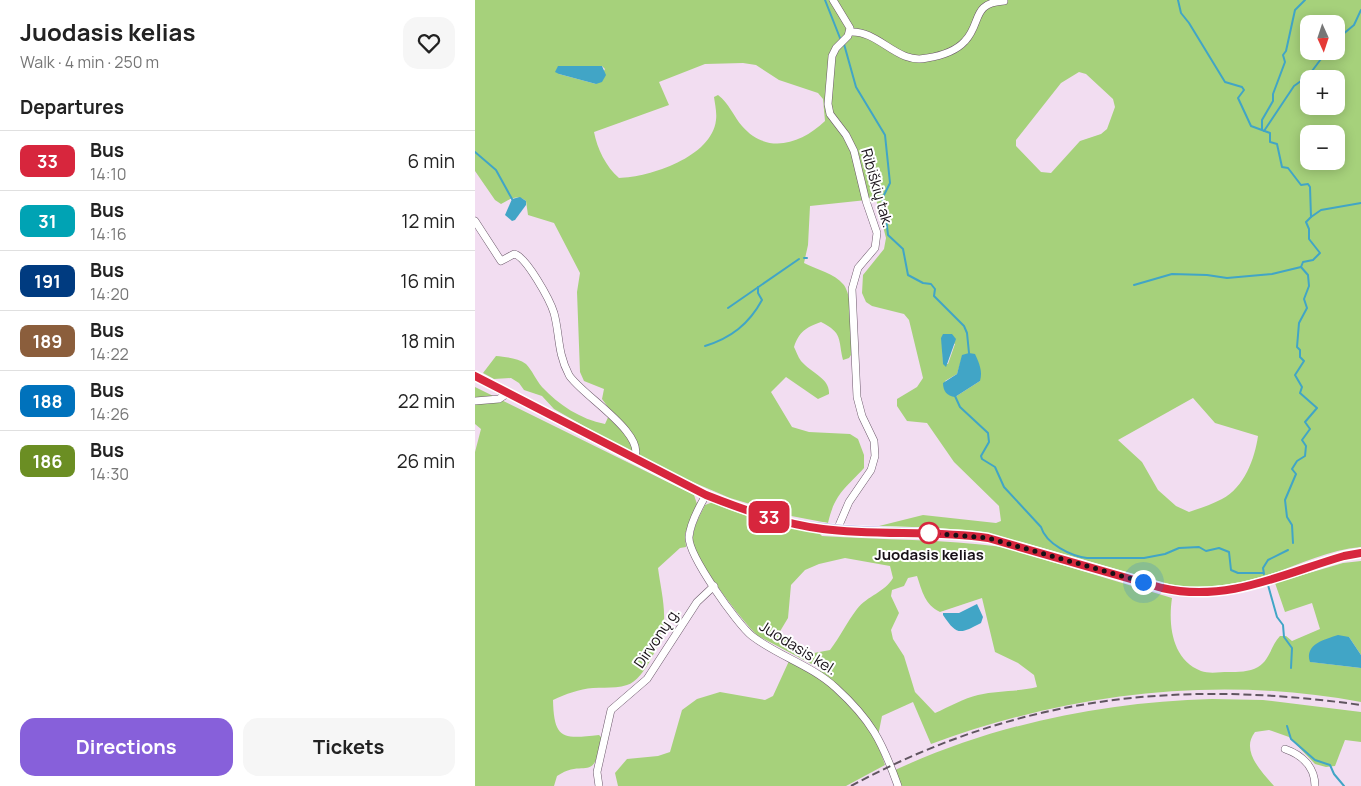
<!DOCTYPE html>
<html lang="en">
<head>
<meta charset="utf-8">
<style>
  :root { --surface:#fff; --page:#f6f6f6; --text:#222; --muted:#767676; --line:#e0e0e0; --accent:#8760da }
  body { margin:0; font-family:Manrope,sans-serif; background:var(--page); color:var(--text); height:100vh; display:flex; flex-direction:column; font-size:19px; white-space:nowrap }
  * { box-sizing:border-box; margin:0 }
  p { font-size:16px; color:var(--muted) }
  .icon { flex:none; width:28px; height:28px; fill:none; stroke:currentColor; stroke-width:2; stroke-linecap:round; stroke-linejoin:round }
  .map { position:relative; flex:1; overflow:hidden }
  .details { display:flex; flex-direction:column; background:var(--surface); width:475px }
  .details>* { flex:none }
  .badge { padding:0 10px; border-radius:8px; font-size:18px; line-height:32px }
  .needle { width:32px; rotate:177deg }
  .controls { position:absolute; left:825px; top:15px; display:grid; gap:10px }
  .controls a { display:grid; place-items:center; width:45px; height:45px; border-radius:10px; background:var(--surface); box-shadow:0 2px 12px #0003; font-size:25px }
  .you { position:absolute; width:25px; height:25px; margin:-12px; border:4px solid #fff; border-radius:50%; background:#1a73e8; box-shadow:0 0 0 8px #1a73e833 }
  .map>.badge { position:absolute; translate:-50% -50%; box-shadow:0 0 0 2px #fff }
  h2 { padding:0 20px; font-size:19px; line-height:45px }
  .round { display:grid; place-items:center; flex:none; width:52px; height:52px; border-radius:15px; background:var(--page) }
  .head { display:flex; align-items:center; justify-content:space-between; height:85px; padding:0 20px }
  h1 { font-size:24px; font-weight:700; line-height:38px }
  .cta { display:flex; gap:10px; margin-top:auto; padding:10px 20px }
  .cta a { flex:1; height:58px; border-radius:15px; background:var(--accent); color:#fff; font-size:20px; font-weight:700; line-height:58px; text-align:center }
  .cta a+a { background:var(--page); color:var(--text) }
  ul { padding:0; list-style:none }
  li { display:flex; align-items:center; gap:15px; height:60px; padding:0 20px; border-top:1px solid var(--line) }
  li div { flex:1 }
  li b { display:block; font-size:19px }
  li em { font-style:normal }
  li .badge { min-width:55px; font-weight:700; text-align:center }
  main { display:flex; flex:1; min-height:0 }
  .map>svg:first-child { display:block }
  .green { fill:#a6d17b; fill-rule:evenodd }
  .water { fill:#41a5c6 }
  .lines { fill:none; stroke-linecap:round; stroke-linejoin:round }
  .stream { stroke:#41a5c6; stroke-width:2 }
  .minor-casing { stroke:#6b586a; stroke-width:8 }
  .major-casing { stroke:#fff; stroke-width:10 }
  .minor { stroke:#fff; stroke-width:7 }
  .major { stroke:#c6b8ec; stroke-width:9 }
  .rail { stroke:#605560; stroke-width:2; stroke-dasharray:8 4; stroke-linecap:butt }
  .line-casing { stroke:#fff; stroke-width:11 }
  .line { stroke:#d7263d; stroke-width:8 }
  .walk { stroke:#171017; stroke-width:5; stroke-dasharray:0 9 }
  .stop-dot { fill:#fff; stroke:#d7263d; stroke-width:2.5 }
  .labels { text-anchor:middle; stroke-width:4; stroke-linejoin:round; paint-order:stroke }
  .street-label { font-size:15px; fill:#171017; stroke:#fff }
  .stop-label { font-size:15px; font-weight:bold; fill:#171017; stroke:#fff }
</style>
</head>
<body>
<main>
<section class="details">
<div class="head"><div><h1>Juodasis kelias</h1><p>Walk · 4 min · 250 m</p></div><a class="round"><svg class="icon" aria-label="heart" viewBox="0 0 24 24"><path d="M12 20l-8-8c-3-5 5-10 8-4 3-6 11-1 8 4z"/></svg></a></div>
<h2>Departures</h2>
<ul>
<li><span class="badge" style="background:#d7263d;color:#fff">33</span><div><b>Bus</b><p>14:10</p></div><em>6 min</em></li>
<li><span class="badge" style="background:#00a3b4;color:#fff">31</span><div><b>Bus</b><p>14:16</p></div><em>12 min</em></li>
<li><span class="badge" style="background:#003b80;color:#fff">191</span><div><b>Bus</b><p>14:20</p></div><em>16 min</em></li>
<li><span class="badge" style="background:#8b5e3c;color:#fff">189</span><div><b>Bus</b><p>14:22</p></div><em>18 min</em></li>
<li><span class="badge" style="background:#0072bc;color:#fff">188</span><div><b>Bus</b><p>14:26</p></div><em>22 min</em></li>
<li><span class="badge" style="background:#6b8e23;color:#fff">186</span><div><b>Bus</b><p>14:30</p></div><em>26 min</em></li>
</ul>
<div class="cta"><a>Directions</a><a>Tickets</a></div>
</section>
<div class="map">
<svg width="886" height="786" viewBox="0 0 886 786">
  <rect width="100%" height="100%" fill="#f2ddf1"/>
  <g class="green">
    <path d="M0,0H886V547C843,551 805,575 763,584C742,588 722,589 701,586L550,543L512,534L472,531L461,527L448,526L435,529L400,527L448,515L521,523L526,521L524,506L479,462L452,423L432,421L422,406V399L442,387L448,378L434,320L429,314L397,306L391,302L387,293L388,275L409,249L411,238L401,199L335,206L333,245L329,263C341,269 360,274 368,284C379,296 376,339 376,355L374,358L368,360C363,339 368,333 346,322C331,327 324,332 319,347C321,351 323,357 326,361C336,373 355,378 354,394L343,399L311,377L296,392L317,427L334,432L375,434L383,439L389,455V468C370,489 360,493 353,523L311,515L255,498L208,478L144,446L79,409L67,396L49,390L44,383L36,378L19,379L8,373L21,356C30,357 43,358 51,364C57,370 61,380 67,387C84,405 105,419 130,424L136,411L127,399L129,389L109,381L105,372L102,292L105,273L79,223L53,215L51,201C42,194 35,199 26,204L20,200L0,171ZM834,24H861V51H834ZM268,63L281,65L304,80L343,93L348,99L350,121C326,144 292,155 267,126C259,117 254,103 243,95L239,97C240,104 242,113 241,120C237,157 175,177 144,178C131,167 122,148 119,132L194,105L184,82L230,64ZM84,66H127L130,69L121,84L84,74ZM604,72L611,74L638,99L640,107L632,129L626,134L605,141L576,173L566,172L541,146V140L586,83ZM834,79H861V106H834ZM834,134H861V161H834ZM467,336L480,344L473,364H468ZM486,361L505,381L480,397L470,381L482,374ZM718,398L740,423L783,436C780,458 769,488 747,499C736,505 725,508 714,512L701,506L683,490L667,462L643,440Z"/>
    <path d="M0,387L219,495L222,504L210,534L211,547L205,548L183,568C185,584 190,604 189,621C188,638 170,680 152,685C141,689 130,687 118,688C104,689 91,694 78,700C79,740 88,739 124,735L127,738C118,786 111,757 82,776L79,786H0V452L6,429L0,424Z"/>
    <path d="M238,502L290,520L343,532L347,536C407,540 468,539 528,547L697,598C693,625 697,660 726,671C734,674 745,672 753,672C763,672 774,672 783,667C795,660 796,645 805,636H811L817,641L845,629L837,603L810,612L800,583L868,563L886,561V655L874,637L836,662L886,668V702C741,675 594,693 456,744L438,702L407,716L402,741L410,765L371,786H143L140,773L152,759L183,756L195,752L207,710L222,699L245,692L290,700L298,696L314,661L340,676L346,669L283,636C268,622 219,559 218,541C217,528 225,516 230,505ZM370,558L415,566L418,578C410,592 392,596 382,609C372,622 365,637 355,650L339,653L304,633L313,618L316,585L330,570L344,564ZM442,576C447,591 450,605 465,612L507,598L520,652L543,663L559,675L562,687C542,692 524,690 503,695C489,698 474,707 460,713L440,692L429,656L418,639L416,630L424,613L416,596L417,590L429,586L433,578Z"/>
    <path d="M737,699L788,700L886,712V742L870,740L860,766L851,767L840,764L814,737L794,730L780,732C765,751 787,772 799,786H426L420,770C520,724 628,702 737,699Z"/>
  </g>
  <g class="water">
    <polygon points="83,66 127,66 131,75 127,82 121,84 84,74 80,72"/>
    <polygon points="45,197 51,201 51,205 40,220 37,221 30,215 37,199"/>
    <polygon points="468,334 477,334 481,339 471,367 468,364 466,338"/>
    <path d="M494,353L500,354C504,363 508,371 505,381L480,397C472,396 468,391 468,383L482,374L487,355Z"/>
    <path d="M502,604L508,617L506,623C485,634 482,636 468,615V613H484Z"/>
    <path d="M863,635L874,637L886,655V668L835,662C829,644 851,639 863,635Z"/>
  </g>
  <g class="lines">
    <g class="stream">
      <polyline points="350,0 365,38"/>
      <polyline points="703,0 706,13 714,23 750,82 767,87 769,90 763,98 776,126 795,133 795,142 802,144 807,167 813,168 826,185 833,184 835,187 836,217 831,222 834,229 834,239 845,253 838,260 828,262 826,267 833,275 834,286 829,299 832,308 824,323 822,347 825,350 825,357 829,361 820,375 827,387 825,393 842,408 830,422 835,429 827,440 831,446 830,456 822,461 817,469 821,474 810,500 812,517 817,525 818,543"/>
      <polyline points="861,40 879,25 886,10"/>
      <polyline points="369,44 381,87 410,135 415,183 408,197 407,212 411,217 413,235 428,249 433,275 448,283 456,284 460,289 459,296 489,326 492,333 494,353"/>
      <polyline points="787,129 787,120 798,101 798,94 810,62 808,55 811,51 820,10 830,0"/>
      <polyline points="789,131 819,86 826,81 827,76 837,71 852,51"/>
      <polyline points="0,152 21,170 37,199"/>
      <polyline points="836,217 846,210 886,203"/>
      <polyline points="329,258 332,258"/>
      <polyline points="659,285 697,274 732,275 752,278 797,274 826,267"/>
      <polyline points="253,308 324,259"/>
      <path d="M230,346C256,338 274,324 287,300L283,293V287"/>
      <path d="M480,396L485,407L513,433L514,442L506,456L507,459L520,467L529,487L566,527C571,544 596,556 612,558H669L690,554L704,548L724,547L731,551L744,548L754,552L756,570L763,573H788"/>
      <polyline points="789,574 788,568 793,560 813,550"/>
      <polyline points="793,585 802,617 808,625 809,637 817,648 816,668"/>
      <polyline points="812,726 816,739 840,760 855,765 859,774 869,786"/>
    </g>
    <g class="minor-casing">
      <g id="minor">
        <polyline points="358,0 375,28 373,36 361,48 357,56 353,104 355,114 371,135 379,151 391,201 402,233 400,248 383,268 377,289 382,397 387,416 399,441 400,456 396,470 374,502 362,530"/>
        <path d="M375,32C404,30 422,65 452,58C465,56 481,51 490,41C507,23 496,3 529,1"/>
        <path d="M0,221L26,261L39,254C51,256 75,300 79,313C85,335 82,352 94,375C105,394 173,434 159,459"/>
        <polyline points="0,401 24,399 33,393"/>
        <path d="M231,495C224,507 215,524 214,537C213,555 262,624 277,636C303,656 336,665 361,688C396,720 407,741 423,786"/>
        <path d="M810,749C827,755 840,767 840,786"/>
        <polyline points="124,786 122,772 136,710 172,679 222,602 239,586"/>
      </g>
    </g>
    <g class="major-casing">
      <path id="major" d="M0,376C51,402 101,428 152,455C201,481 250,507 305,520C374,537 444,527 513,538L687,588C752,602 807,574 869,556L886,553"/>
    </g>
    <use href="#minor" class="minor"/>
    <use href="#major" class="major"/>
    <path class="rail" d="M376,786C543,696 701,679 886,705"/>
  </g>
  <g class="lines">
    <g class="line-casing">
      <path id="line" d="M0,376L231,495C269,510 308,524 348,529C403,536 459,530 513,538L687,588C752,603 807,574 869,556L886,553"/>
    </g>
    <use href="#line" class="line"/>
    <polyline class="walk" points="454,533 513,538 668,582"/>
  </g>
  <circle class="stop-dot" cx="454" cy="533" r="10"/>
  <g class="labels">
    <g class="street-label">
      <text transform="translate(402 188) rotate(74)" y="5">Ribiškių tak.</text>
      <text transform="translate(182 638) rotate(-56)" y="5">Dirvonų g.</text>
      <text transform="translate(323 648) rotate(32)" y="5">Juodasis kel.</text>
    </g>
    <g class="stop-label">
      <text x="454" y="560">Juodasis kelias</text>
    </g>
  </g>
</svg>
<div class="controls">
<a><svg class="needle" viewBox="-14 -14 28 28"><path d="M0-13l5 13h-10z" fill="#e53935"/><path d="M0 13l5-13h-10z" fill="#767676"/></svg></a>
<a>+</a>
<a>−</a>
</div>
<div class="you" style="left:668px;top:582px"></div>
<b class="badge" style="left:294px;top:517px;background:#d7263d;color:#fff">33</b>
</div>
</main>
</body>
</html>
